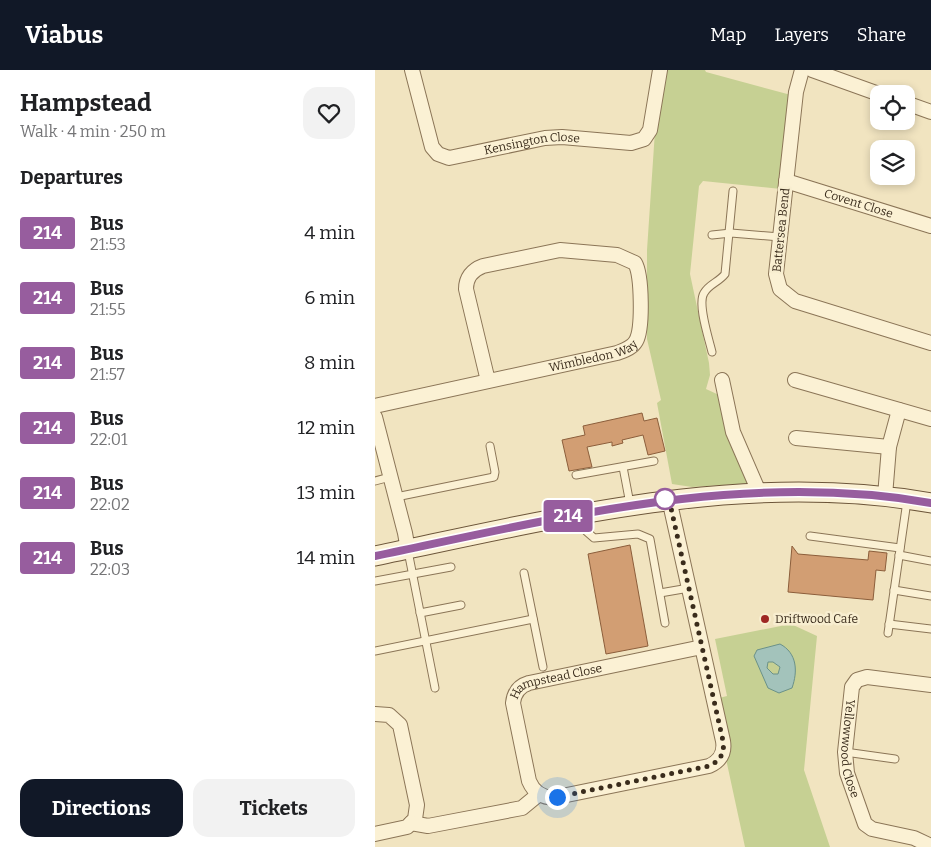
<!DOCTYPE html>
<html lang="en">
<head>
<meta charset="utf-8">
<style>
  :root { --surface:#fff; --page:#f2f2f2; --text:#202124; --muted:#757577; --accent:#111827 }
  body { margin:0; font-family:Bitter,serif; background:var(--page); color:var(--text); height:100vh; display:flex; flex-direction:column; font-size:19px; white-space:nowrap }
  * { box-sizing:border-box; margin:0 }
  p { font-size:16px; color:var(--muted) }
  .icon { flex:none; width:28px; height:28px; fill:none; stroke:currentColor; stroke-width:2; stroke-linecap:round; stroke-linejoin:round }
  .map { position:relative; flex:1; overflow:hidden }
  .sheet { display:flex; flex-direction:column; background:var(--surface); width:375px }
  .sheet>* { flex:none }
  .badge { padding:0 10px; border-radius:4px; font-size:18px; line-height:32px }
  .buttons { position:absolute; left:495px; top:15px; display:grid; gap:10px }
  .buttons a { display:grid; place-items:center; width:45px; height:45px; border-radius:10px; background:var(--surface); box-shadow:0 2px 8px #0003; font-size:25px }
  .you { position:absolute; width:25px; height:25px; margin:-12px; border:4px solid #fff; border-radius:50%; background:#1a73e8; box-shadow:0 0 0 8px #1a73e833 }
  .map>.badge { position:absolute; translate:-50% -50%; box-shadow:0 0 0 2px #fff }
  h2 { padding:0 20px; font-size:19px; line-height:45px }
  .round { display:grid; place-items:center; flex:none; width:52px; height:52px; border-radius:15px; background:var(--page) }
  .head { display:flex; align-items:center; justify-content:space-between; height:85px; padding:0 20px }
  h1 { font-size:24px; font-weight:700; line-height:38px }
  .action { display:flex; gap:10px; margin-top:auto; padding:10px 20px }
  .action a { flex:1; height:58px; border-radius:15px; background:var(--accent); color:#fff; font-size:20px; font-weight:700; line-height:58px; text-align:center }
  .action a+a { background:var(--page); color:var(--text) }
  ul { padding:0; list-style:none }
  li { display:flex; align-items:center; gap:15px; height:65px; padding:0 20px }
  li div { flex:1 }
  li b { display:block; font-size:19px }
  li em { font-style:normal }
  li .badge { min-width:55px; font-weight:700; text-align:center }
  header { display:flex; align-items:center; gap:30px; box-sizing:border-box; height:70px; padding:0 25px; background:var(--accent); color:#fff }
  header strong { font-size:24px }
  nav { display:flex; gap:28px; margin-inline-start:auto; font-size:18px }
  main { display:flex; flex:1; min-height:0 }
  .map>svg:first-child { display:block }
  .green { fill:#c6d093 }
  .water { fill:#a3c3bb; stroke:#6a9189; fill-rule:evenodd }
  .building { fill:#d29e73; stroke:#8c5e3b }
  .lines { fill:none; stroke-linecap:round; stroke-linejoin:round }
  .lane-casing { stroke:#8b7557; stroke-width:9 }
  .street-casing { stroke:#8b7557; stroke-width:16 }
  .secondary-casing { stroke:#6d563a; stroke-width:21 }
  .lane { stroke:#fbf1d4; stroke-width:7 }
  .street { stroke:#fbf1d4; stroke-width:14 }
  .secondary { stroke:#fbf1d4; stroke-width:19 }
  .line-casing { stroke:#fff; stroke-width:11 }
  .line { stroke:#975d9e; stroke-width:8 }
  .walk { stroke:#3a2c1c; stroke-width:5; stroke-dasharray:0 9 }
  .stop-dot { fill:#fff; stroke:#975d9e; stroke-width:2.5 }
  .poi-dot { fill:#9e2723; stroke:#f8eed0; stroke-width:2 }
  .labels { text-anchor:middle; stroke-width:5; stroke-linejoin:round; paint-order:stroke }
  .street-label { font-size:12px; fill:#3a2c1c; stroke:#f8eed0 }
  .poi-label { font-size:12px; fill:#3a2c1c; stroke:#f8eed0; text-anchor:start }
</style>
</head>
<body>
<header>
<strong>Viabus</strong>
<nav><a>Map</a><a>Layers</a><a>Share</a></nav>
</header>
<main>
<section class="sheet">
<div class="head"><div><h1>Hampstead</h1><p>Walk · 4 min · 250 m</p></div><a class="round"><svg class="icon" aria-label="heart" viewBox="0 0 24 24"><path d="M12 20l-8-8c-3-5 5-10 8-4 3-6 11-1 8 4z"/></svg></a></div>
<h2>Departures</h2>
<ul>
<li><span class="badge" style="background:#975d9e;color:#fff">214</span><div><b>Bus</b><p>21:53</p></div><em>4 min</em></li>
<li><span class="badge" style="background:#975d9e;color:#fff">214</span><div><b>Bus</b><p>21:55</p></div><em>6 min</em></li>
<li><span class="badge" style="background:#975d9e;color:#fff">214</span><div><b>Bus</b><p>21:57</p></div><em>8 min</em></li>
<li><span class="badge" style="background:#975d9e;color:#fff">214</span><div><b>Bus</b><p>22:01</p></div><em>12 min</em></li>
<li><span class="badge" style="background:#975d9e;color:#fff">214</span><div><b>Bus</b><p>22:02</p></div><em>13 min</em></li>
<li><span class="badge" style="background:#975d9e;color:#fff">214</span><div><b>Bus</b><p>22:03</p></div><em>14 min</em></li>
</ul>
<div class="action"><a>Directions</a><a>Tickets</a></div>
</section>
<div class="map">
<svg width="556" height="777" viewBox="0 0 556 777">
  <rect width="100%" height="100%" fill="#f1e4c0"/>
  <g class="green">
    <polygon points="289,0 330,0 331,2 416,25 406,119 328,111 324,116 315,204 334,293 335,305 331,319 344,325 377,413 317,417 297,414 282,333 286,330 272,269 272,180 280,61"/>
    <polygon points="416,554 442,566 429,700 455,777 370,777 351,689 344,628 352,626 340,569"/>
  </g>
  <path class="water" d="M405,574C422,583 423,601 417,618L404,623L393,618L379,586L382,580ZM398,592L405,597L403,604H398L392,598L393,592Z"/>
  <g class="building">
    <polygon points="267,343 269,351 282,348 290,381 273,385 268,365 247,370 248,373 237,376 237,372 212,377 217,397 194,401 187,370 210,365 208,356"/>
    <polygon points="255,475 273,576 231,584 213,484"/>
    <polygon points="417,476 423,484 493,490 494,481 512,483 510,501 501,500 498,530 413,522"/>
  </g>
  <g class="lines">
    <g class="lane-casing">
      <g id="lane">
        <polyline points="337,165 356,163 405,167"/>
        <path d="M337,282C334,269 322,234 329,223C334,214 344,212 350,204L358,121"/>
        <polyline points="248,397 255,434"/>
        <polyline points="201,405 279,391"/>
        <polyline points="0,411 15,407"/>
        <polyline points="21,427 119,407 120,402 115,376"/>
        <polyline points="208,444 211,461 219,468 263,464 275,469 290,553"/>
        <polyline points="435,466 525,478"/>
        <polyline points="33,481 60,618"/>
        <polyline points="524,485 556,491"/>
        <polyline points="149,503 168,597"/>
        <polyline points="0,511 76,497"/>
        <polyline points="519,520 556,526"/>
        <polyline points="285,523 314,518"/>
        <polyline points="45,543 86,535"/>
        <polyline points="514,554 556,559"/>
        <polyline points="513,563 532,431"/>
        <polyline points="0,581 158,549"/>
        <polyline points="470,682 520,689"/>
      </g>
    </g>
    <g class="street-casing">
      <g id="street">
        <path id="s1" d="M37,0L57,77L63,84L74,88L170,68L187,67L256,73L269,69L275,60L285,0"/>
        <polyline points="427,0 421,22 401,204 405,219 420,231 556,273"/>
        <polyline points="437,0 504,24"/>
        <polyline points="531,33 556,42"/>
        <path id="s2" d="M411,111L556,156"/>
        <polyline points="347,310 358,362 384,422"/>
        <polyline points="420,310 556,349"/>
        <path id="s3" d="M0,336L242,283C250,280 257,278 261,271C268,259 267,205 260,193L242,185L185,180L108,196C97,200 91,208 91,219L113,311"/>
        <polyline points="0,347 30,463 33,480"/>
        <polyline points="421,368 514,377"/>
        <polyline points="510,426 514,377 524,340"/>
        <path id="s4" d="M294,429L348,671C350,683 345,691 334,696L182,727C169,729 159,723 154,711L138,633C139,623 144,616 154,613L327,577"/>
        <path id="s5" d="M556,615L492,607L482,610L477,617L470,682L472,703L490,754L497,759L539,768L556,776"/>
        <polyline points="0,644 14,645 25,655 42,735 40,749 32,757 0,764"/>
        <polyline points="36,753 53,756 147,738 164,724"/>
      </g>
    </g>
    <g class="secondary-casing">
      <path id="secondary" d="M0,486C183,448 368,400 556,433"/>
    </g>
    <use href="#lane" class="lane"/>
    <use href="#street" class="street"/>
    <use href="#secondary" class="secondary"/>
  </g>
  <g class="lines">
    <g class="line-casing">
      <path id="line" d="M0,486C184,448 368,400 556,433"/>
    </g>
    <use href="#line" class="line"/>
    <path class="walk" d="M182,727L334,696C345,691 350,683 348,671L294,429H290"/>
  </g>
  <circle class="stop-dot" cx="290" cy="429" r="10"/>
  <circle class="poi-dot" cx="390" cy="549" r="5"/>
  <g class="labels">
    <g class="street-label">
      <text dy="4" stroke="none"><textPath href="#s1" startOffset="185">Kensington Close</textPath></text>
      <text dy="4" stroke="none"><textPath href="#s2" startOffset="76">Covent Close</textPath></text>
      <text transform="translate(406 160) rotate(-84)" y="4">Battersea Bend</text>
      <text dy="4" stroke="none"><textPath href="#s3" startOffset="224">Wimbledon Way</textPath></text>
      <text dy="4" stroke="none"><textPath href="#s4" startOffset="602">Hampstead Close</textPath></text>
      <text dy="4" stroke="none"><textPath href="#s5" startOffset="146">Yellowwood Close</textPath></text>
    </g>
    <g class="poi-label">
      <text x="400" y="553">Driftwood Cafe</text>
    </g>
  </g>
</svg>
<div class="buttons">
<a><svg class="icon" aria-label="locate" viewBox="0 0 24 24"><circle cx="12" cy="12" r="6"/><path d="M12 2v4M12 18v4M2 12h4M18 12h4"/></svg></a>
<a><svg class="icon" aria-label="layers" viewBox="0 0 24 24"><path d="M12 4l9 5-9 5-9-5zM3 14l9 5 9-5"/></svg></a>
</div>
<div class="you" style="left:182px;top:727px"></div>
<b class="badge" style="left:193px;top:446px;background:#975d9e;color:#fff">214</b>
</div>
</main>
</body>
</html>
